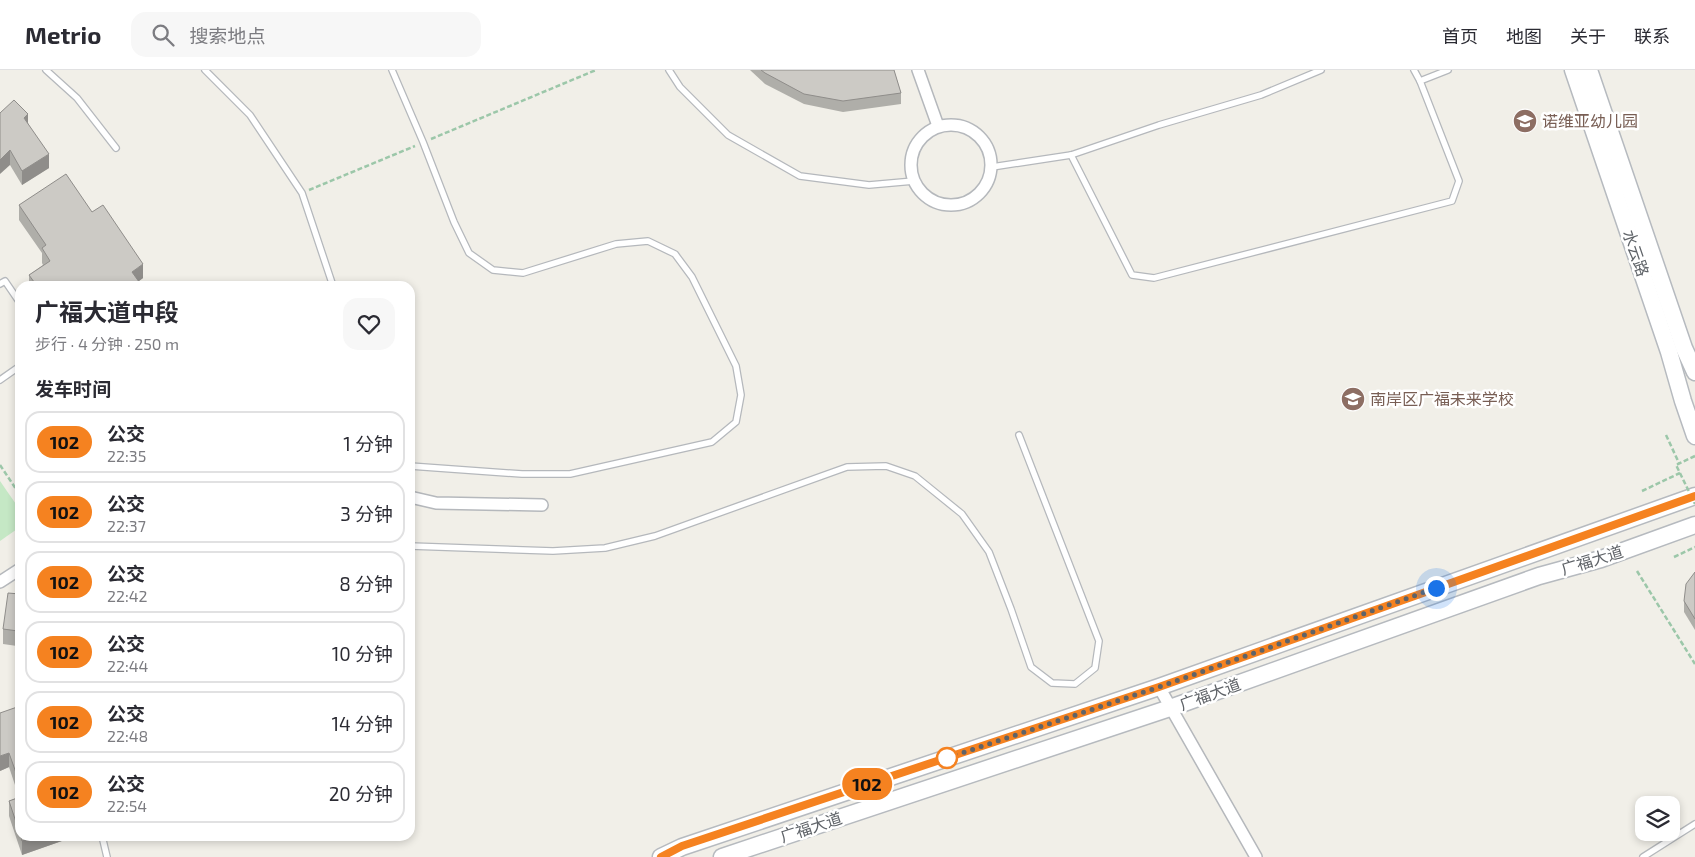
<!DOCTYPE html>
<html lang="zh">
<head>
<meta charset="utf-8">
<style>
  :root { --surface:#fff; --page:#f7f7f7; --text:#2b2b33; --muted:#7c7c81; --line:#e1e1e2 }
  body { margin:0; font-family:"Exo 2","Noto Sans SC",sans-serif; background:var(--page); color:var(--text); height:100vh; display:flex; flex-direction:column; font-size:19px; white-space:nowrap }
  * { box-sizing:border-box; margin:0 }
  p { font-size:16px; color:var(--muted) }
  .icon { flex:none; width:28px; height:28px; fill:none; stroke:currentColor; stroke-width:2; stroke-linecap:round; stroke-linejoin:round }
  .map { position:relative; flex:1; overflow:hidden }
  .panel { position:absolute; left:15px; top:211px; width:400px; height:560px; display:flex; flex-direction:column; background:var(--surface); border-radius:15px; box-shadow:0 2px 8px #0003 }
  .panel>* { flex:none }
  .badge { padding:0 10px; border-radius:16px; font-size:18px; line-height:32px }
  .fabs { position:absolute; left:1635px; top:726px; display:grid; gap:10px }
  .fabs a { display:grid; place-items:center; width:45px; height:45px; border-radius:10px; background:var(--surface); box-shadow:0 2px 8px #0003; font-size:25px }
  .you { position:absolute; width:25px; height:25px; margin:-12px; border:4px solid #fff; border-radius:50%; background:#1a73e8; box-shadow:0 0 0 8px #1a73e833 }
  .map>.badge { position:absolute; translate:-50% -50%; box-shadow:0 0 0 2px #fff }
  h2 { padding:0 20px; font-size:19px; line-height:45px }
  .round { display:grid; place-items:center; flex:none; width:52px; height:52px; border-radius:15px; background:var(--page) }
  .headline { display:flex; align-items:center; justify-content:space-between; height:85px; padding:0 20px }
  h1 { font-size:24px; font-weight:700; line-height:38px }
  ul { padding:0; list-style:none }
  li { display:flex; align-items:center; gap:15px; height:62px; margin:0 10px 8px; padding:0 10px; border:2px solid var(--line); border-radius:15px }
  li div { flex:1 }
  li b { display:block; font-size:19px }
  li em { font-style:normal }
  li .badge { min-width:55px; font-weight:700; text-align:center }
  header { display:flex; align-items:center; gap:30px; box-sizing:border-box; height:70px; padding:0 25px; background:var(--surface); border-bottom:1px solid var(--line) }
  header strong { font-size:24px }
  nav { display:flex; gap:28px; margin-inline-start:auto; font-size:18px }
  .search { width:350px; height:45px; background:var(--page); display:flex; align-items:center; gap:12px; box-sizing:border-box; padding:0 18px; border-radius:15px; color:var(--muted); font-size:19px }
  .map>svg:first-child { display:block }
  .green { fill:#c5e8c5 }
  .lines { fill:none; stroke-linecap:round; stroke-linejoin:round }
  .lane-casing { stroke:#b5b8bc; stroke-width:8 }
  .street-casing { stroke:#b5b8bc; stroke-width:14 }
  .secondary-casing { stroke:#b6babf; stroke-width:19 }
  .path { stroke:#9cc7a9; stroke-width:2.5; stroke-dasharray:5 2.5; stroke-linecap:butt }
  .lane { stroke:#fff; stroke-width:5.5 }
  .street { stroke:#fff; stroke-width:11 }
  .secondary { stroke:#fff; stroke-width:16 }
  .path-bridge { stroke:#9cc7a9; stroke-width:2.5; stroke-dasharray:5 2.5; stroke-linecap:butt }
  .wall { fill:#afaea9 }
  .shaded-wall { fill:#8f8d8a }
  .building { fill:#cccac5; stroke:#8f8d8a }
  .line-casing { stroke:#fff; stroke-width:11 }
  .line { stroke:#f58220; stroke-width:8 }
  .walk { stroke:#5f6368; stroke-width:5; stroke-dasharray:0 9 }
  .stop-dot { fill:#fff; stroke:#f58220; stroke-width:2.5 }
  .labels { text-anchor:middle; stroke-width:5; stroke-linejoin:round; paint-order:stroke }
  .education-label { font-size:16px; fill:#785e54; stroke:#fff; text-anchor:start }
  .street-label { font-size:16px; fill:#5f6368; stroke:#fff }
</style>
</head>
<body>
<header>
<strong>Metrio</strong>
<div class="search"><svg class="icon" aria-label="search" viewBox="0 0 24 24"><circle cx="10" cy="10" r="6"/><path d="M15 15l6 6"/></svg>搜索地点</div>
<nav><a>首页</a><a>地图</a><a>关于</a><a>联系</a></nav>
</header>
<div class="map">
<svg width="1695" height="787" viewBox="0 0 1695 787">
  <rect width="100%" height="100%" fill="#f1efe8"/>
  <polygon class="green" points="0,411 20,440 20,457 0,471"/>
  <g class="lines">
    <g class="lane-casing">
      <g id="lane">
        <polyline points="46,0 77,28 116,78"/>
        <polyline points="205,0 250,45 302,123 333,216"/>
        <polyline points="392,0 423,72 454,152 469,183 493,200 523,203 616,174 648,171 675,184 692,207 736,296 741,325 736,352 712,372 570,404 522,404 410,396"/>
        <polyline points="669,0 680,17 728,65 800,106 869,115 914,111"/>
        <polyline points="1420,11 1448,0"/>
        <polyline points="1071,85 1132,205 1154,208 1452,131 1459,111 1420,11 1414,0"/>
        <polyline points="992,97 1071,85 1159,55 1261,25 1321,0"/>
        <polyline points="0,214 5,211 20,233"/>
        <polyline points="0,310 20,296"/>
        <polyline points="410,476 553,481 605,478 655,466 847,397 886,396 915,406 962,444 989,482 1011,539 1031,597 1052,613 1075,614 1095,598 1099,571 1019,365"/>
        <polyline points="102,766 107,787"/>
        <polyline points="1643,787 1695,754"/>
      </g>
    </g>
    <g class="street-casing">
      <g id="street">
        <polyline points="918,0 938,56"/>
        <circle cx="951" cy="95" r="40"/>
        <polyline points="410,427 436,433 542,435"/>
        <polyline points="0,512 20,499"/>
        <polyline points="1159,617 1256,787"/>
      </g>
    </g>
    <g class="secondary-casing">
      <g id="secondary">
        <polyline points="1573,0 1669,282 1683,331 1695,366"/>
        <polyline points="1589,0 1684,278 1695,302"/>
        <polyline points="661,787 682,777 1159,617 1695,426"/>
        <polyline points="722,787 1170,638 1539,506 1601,489 1695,455"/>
      </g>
    </g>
    <g class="path">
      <polyline points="431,69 596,0"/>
      <polyline points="309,120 415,76"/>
      <polyline points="1666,365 1679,393"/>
      <polyline points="0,395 20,425"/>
      <polyline points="1642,421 1680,403"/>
      <polyline points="1674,487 1695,477"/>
      <polyline points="1637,501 1695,594"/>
    </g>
    <use href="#lane" class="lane"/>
    <use href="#street" class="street"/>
    <use href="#secondary" class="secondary"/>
    <polyline class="path-bridge" points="1695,386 1676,395 1695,434"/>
  </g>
  <g class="wall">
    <polygon points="750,0 894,0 901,23 901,34 843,42 804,34 765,14"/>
    <polygon points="0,43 28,53 49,98 22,115 10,95"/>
    <polygon points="19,135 92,142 143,208 139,211 142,216 29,216 29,205 43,195 42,193 42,183 19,150"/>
    <polygon points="1695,502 1695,560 1684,542 1684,531"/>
    <polygon points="20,524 20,582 17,582 17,576 3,574 3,559"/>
    <polygon points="20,636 20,766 76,766 22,785 9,746 9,731 19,727 9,697 0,701"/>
  </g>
  <g class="shaded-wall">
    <polygon points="28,44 28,59 24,48"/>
    <polygon points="10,80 10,95 0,104 0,90"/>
    <polygon points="49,84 49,98 22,115 22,101"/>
    <polygon points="143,194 143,208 132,216 132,202"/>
    <polygon points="9,683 9,697 0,701 0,686"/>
    <polygon points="35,766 76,766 22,785 22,771"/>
  </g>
  <g class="building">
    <polygon points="761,0 894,0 901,23 843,31 804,24 765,3"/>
    <polygon points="14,30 28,44 24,48 49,84 22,101 10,80 0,90 0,43"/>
    <polygon points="66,104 92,142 103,135 143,194 132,202 142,216 37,216 29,205 50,191 42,178 46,175 19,135"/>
    <polygon points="1695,502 1695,549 1684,531 1686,514"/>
    <polygon points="8,523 20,524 20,568 17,568 18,561 3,559"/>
    <polygon points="20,636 20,714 9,683 0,686 0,643"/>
    <polygon points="20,727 20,764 9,731"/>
    <polygon points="21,766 35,766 22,771"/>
  </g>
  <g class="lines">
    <g class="line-casing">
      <polyline id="line" points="661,787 682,776 1159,617 1695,426"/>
    </g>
    <use href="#line" class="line"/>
    <polyline class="walk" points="947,688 1159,617 1436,518"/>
  </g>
  <defs>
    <g id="school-disc" transform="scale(1.25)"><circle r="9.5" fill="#8d6e63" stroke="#fff"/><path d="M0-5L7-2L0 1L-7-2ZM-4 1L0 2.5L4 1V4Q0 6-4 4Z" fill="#fff"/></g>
  </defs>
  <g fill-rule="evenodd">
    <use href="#school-disc" x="1525" y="51"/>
    <use href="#school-disc" x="1353" y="329"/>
  </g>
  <circle class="stop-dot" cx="947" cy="688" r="10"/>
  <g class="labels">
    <g class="education-label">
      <text x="1542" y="57">诺维亚幼儿园</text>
      <text x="1370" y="335">南岸区广福未来学校</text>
    </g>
    <g class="street-label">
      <text transform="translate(1636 183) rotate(71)" y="6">水云路</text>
      <text transform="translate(1592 490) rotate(-17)" y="6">广福大道</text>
      <text transform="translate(1210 624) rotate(-20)" y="6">广福大道</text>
      <text transform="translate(811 757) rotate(-18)" y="6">广福大道</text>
    </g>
  </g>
</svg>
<div class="fabs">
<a><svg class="icon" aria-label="layers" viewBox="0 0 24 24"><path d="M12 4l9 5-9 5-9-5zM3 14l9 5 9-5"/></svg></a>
</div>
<div class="you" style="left:1436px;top:518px"></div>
<b class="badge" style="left:867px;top:714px;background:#f58220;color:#111">102</b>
<section class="panel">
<div class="headline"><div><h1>广福大道中段</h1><p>步行 · 4 分钟 · 250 m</p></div><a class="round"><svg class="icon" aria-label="heart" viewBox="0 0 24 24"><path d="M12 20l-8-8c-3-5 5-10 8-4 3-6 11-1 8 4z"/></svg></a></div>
<h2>发车时间</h2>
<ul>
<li><span class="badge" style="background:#f58220;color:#111">102</span><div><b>公交</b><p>22:35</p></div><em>1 分钟</em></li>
<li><span class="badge" style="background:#f58220;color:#111">102</span><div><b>公交</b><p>22:37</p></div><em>3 分钟</em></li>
<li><span class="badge" style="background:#f58220;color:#111">102</span><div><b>公交</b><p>22:42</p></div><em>8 分钟</em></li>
<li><span class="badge" style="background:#f58220;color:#111">102</span><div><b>公交</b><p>22:44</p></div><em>10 分钟</em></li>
<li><span class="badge" style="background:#f58220;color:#111">102</span><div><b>公交</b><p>22:48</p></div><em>14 分钟</em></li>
<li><span class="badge" style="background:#f58220;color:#111">102</span><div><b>公交</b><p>22:54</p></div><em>20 分钟</em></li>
</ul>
</section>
</div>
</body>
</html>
